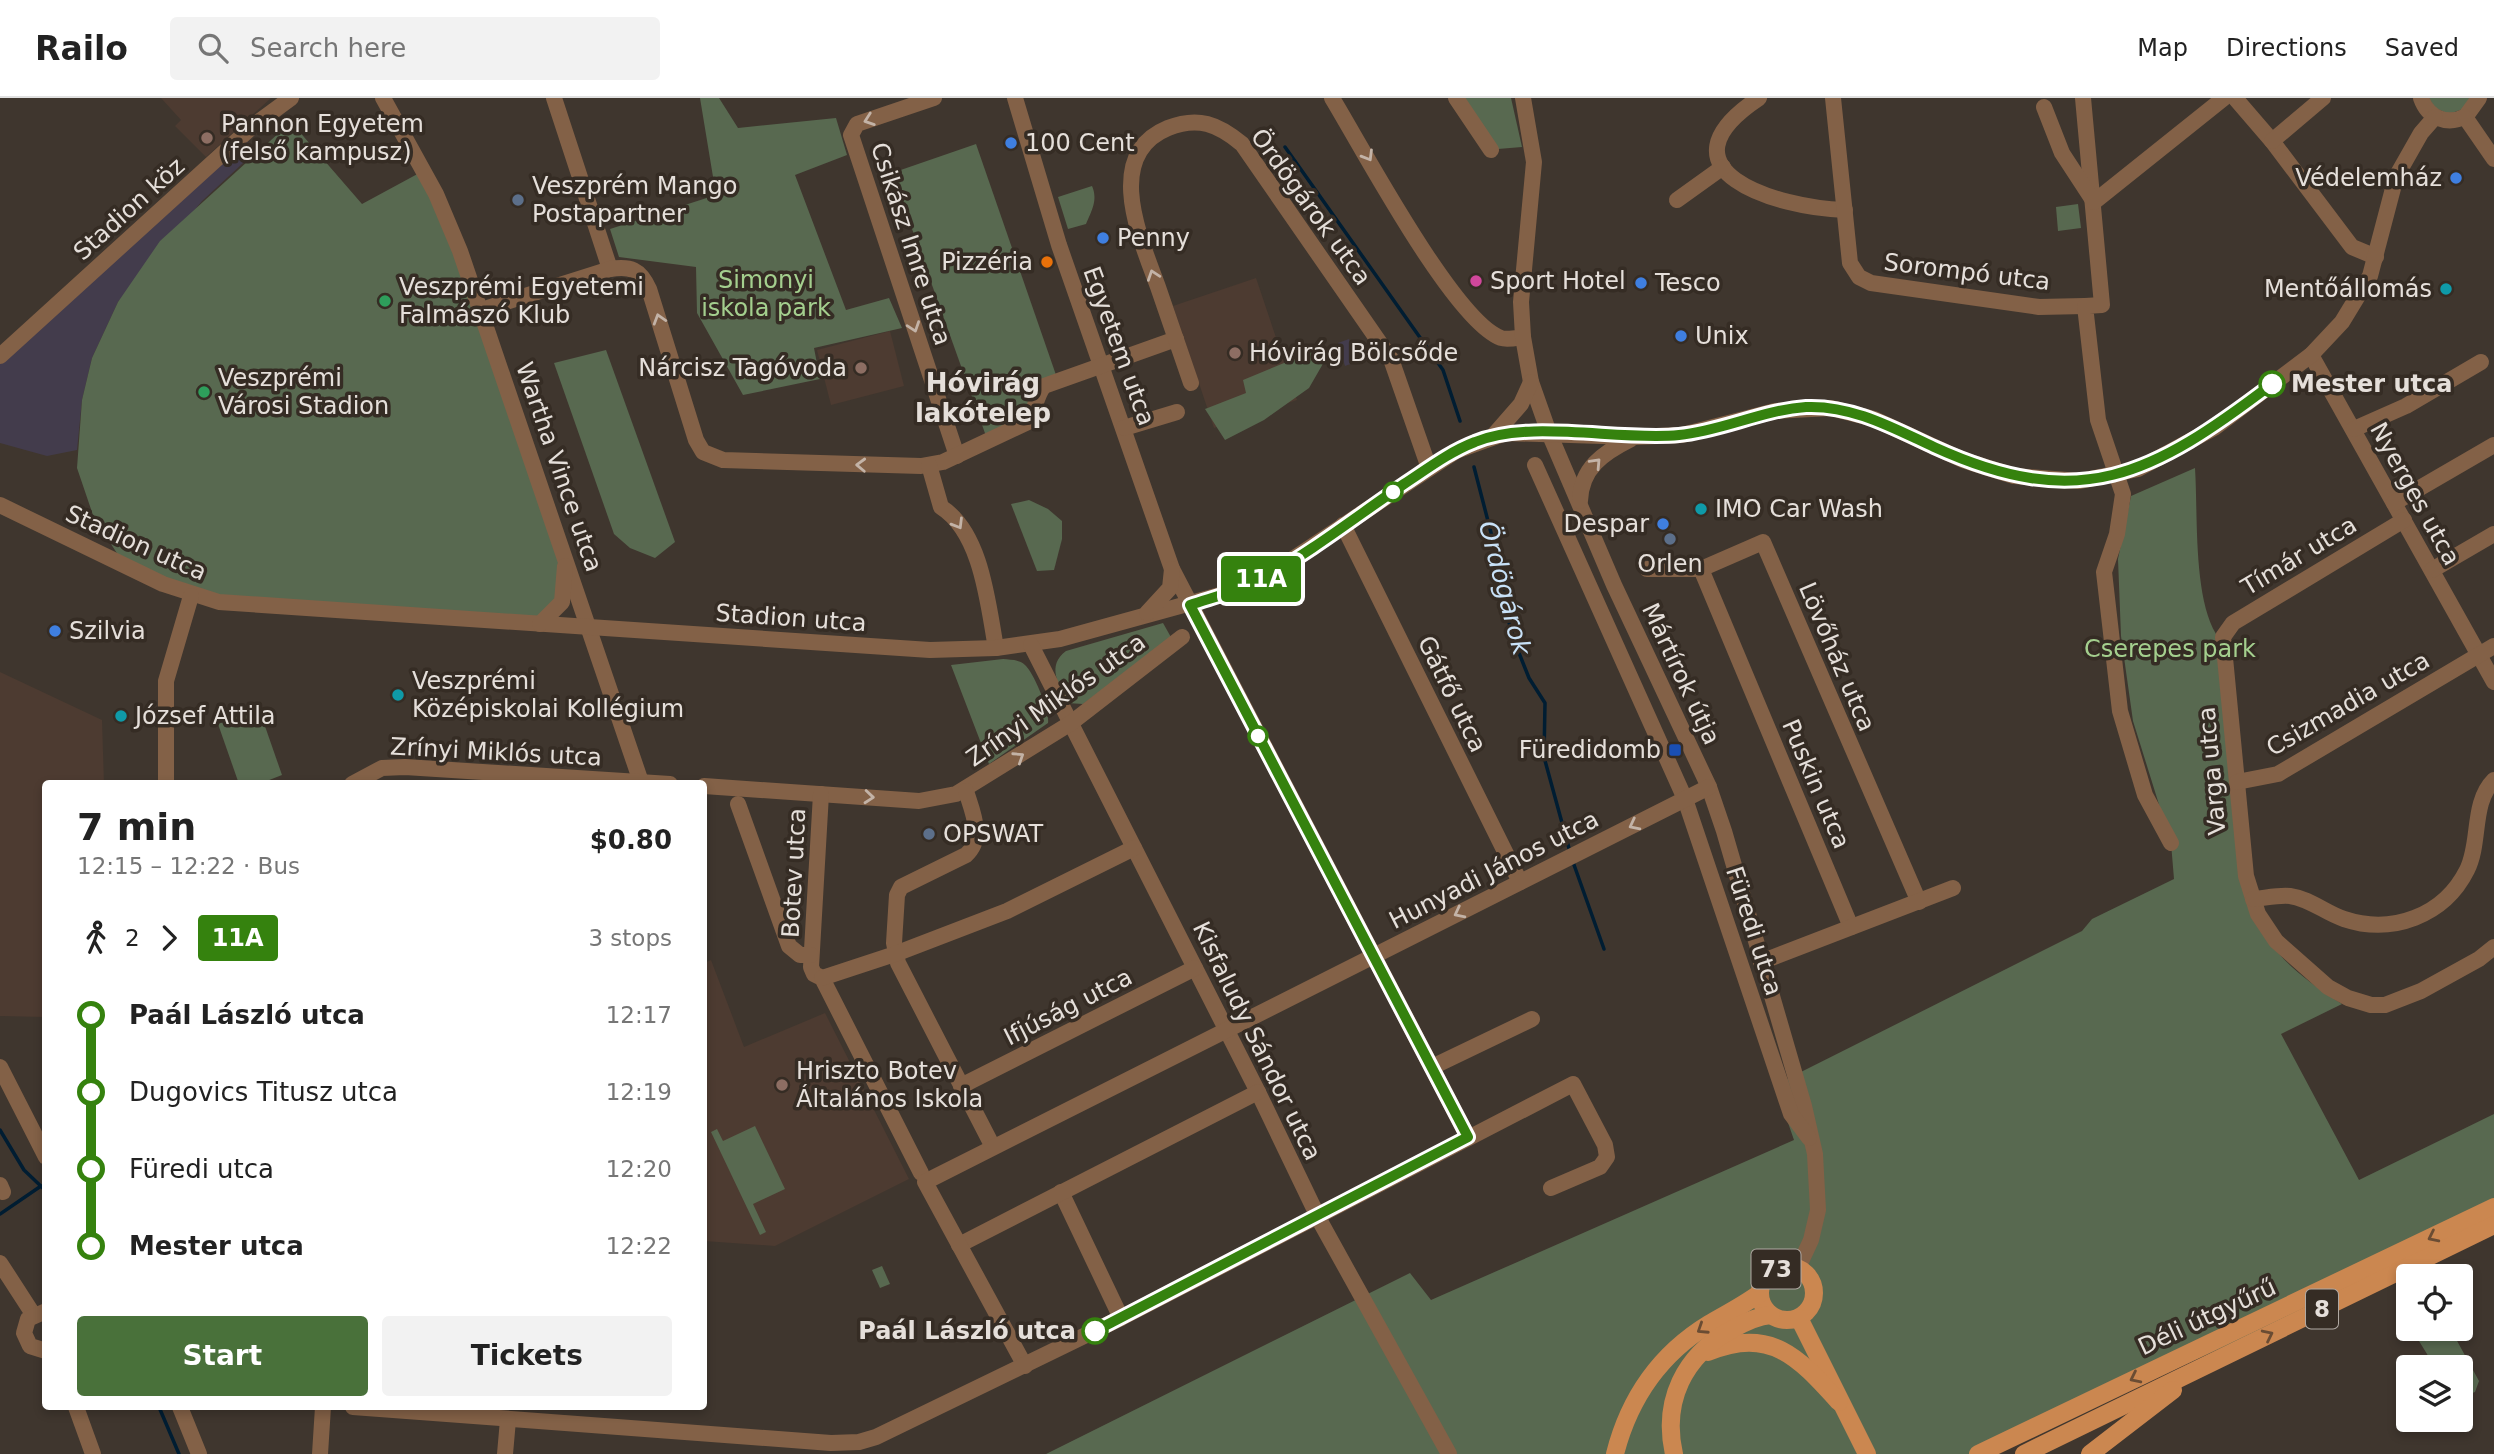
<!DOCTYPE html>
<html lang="en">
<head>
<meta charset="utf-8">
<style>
  :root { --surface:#fff; --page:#f2f2f2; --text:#222; --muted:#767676; --line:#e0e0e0; --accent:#49713a }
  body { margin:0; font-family:"DejaVu Sans",sans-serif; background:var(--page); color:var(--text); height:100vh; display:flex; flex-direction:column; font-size:26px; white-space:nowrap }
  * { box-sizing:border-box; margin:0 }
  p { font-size:23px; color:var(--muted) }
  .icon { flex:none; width:38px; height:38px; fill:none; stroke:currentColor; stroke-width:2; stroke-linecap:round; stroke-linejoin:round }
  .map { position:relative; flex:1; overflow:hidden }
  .panel { position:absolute; left:42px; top:682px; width:665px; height:630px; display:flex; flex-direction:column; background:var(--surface); border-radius:7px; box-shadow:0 4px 10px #0003 }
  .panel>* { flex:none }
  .badge { padding:0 14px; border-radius:5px; font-size:24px; line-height:46px }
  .controls { position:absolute; left:2396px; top:1166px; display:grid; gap:14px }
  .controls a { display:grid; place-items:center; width:77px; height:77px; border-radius:7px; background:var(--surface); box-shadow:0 4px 10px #0003; font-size:35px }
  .map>.badge { position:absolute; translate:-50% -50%; box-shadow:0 0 0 4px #fff }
  .legs { display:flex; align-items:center; gap:10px; height:77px; padding:0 35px; font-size:23px }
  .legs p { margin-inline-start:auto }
  .summary { display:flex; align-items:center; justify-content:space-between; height:119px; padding:0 35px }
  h1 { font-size:38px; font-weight:600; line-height:52px }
  .action { display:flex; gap:14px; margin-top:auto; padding:14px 35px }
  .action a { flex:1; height:80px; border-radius:7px; background:var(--accent); color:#fff; font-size:28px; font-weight:600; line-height:80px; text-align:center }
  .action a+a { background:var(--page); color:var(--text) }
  ul { padding:0 35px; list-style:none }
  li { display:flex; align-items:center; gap:24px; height:77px; font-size:26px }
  li i { display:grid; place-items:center; width:10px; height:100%; margin:0 9px; background:currentColor }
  li i::after { content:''; width:18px; height:18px; margin:-9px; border:5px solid; border-radius:50%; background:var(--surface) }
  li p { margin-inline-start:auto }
  li:first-child i { background:linear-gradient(#0000 50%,currentColor 0) }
  li:last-child i { background:linear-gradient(currentColor 50%,#0000 0) }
  header { display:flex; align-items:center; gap:42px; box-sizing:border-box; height:98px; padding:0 35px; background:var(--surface); border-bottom:2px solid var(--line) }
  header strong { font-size:33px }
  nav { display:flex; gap:38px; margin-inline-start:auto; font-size:24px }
  .search { width:490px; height:63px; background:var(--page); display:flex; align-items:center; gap:18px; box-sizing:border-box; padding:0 24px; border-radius:7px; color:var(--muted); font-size:26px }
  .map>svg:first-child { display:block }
  .industrial { fill:#433c4c }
  .education { fill:#4d3b31 }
  .green { fill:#586950 }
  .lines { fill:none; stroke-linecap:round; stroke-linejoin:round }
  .stream { stroke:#001d32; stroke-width:3.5 }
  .minor { stroke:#836147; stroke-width:16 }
  .major { stroke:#cb8750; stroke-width:18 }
  .oneway { stroke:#c3b3a7 }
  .oneway2 { stroke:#6a4c33 }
  .line-1-casing { stroke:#fff; stroke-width:16 }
  .line-1 { stroke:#35820e; stroke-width:10 }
  .education-dot { fill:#8d6e63; stroke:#352c24; stroke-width:2.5 }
  .shop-dot { fill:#3f7fe0; stroke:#352c24; stroke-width:2.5 }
  .service-dot { fill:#5c6f8a; stroke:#352c24; stroke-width:2.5 }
  .food-dot { fill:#e8710a; stroke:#352c24; stroke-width:2.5 }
  .hotel-dot { fill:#d1479c; stroke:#352c24; stroke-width:2.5 }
  .culture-dot { fill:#0f9aa8; stroke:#352c24; stroke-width:2.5 }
  .leisure-dot { fill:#2e9e5b; stroke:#352c24; stroke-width:2.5 }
  .stop-1-dot { fill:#fff; stroke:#35820e; stroke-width:3.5 }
  .transit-dot { fill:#1a4fb4; stroke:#352c24; stroke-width:2.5 }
  .labels { text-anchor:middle; stroke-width:7; stroke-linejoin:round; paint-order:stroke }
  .shield { fill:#352c24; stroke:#b0a9a3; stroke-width:2 }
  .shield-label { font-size:23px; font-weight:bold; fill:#e5dfda }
  .poi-label { font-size:24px; fill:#e5dfda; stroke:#352c24; text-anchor:start }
  .street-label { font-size:24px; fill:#e5dfda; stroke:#352c24 }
  .park-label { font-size:24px; fill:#a4cf8e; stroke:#352c24 }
  .stop-label { font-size:24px; font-weight:bold; fill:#e5dfda; stroke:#352c24; text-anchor:start }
  .neighbourhood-label { font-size:26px; font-weight:bold; fill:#e5dfda; stroke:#352c24 }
  .water-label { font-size:26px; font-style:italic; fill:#c8e1f7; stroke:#352c24 }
</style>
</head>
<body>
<header>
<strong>Railo</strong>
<div class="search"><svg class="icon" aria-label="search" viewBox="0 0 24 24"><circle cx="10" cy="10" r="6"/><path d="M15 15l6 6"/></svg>Search here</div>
<nav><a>Map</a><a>Directions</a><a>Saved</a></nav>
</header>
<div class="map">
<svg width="2494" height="1356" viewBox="0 0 2494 1356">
  <rect width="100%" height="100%" fill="#3f362e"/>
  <g class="industrial">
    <polygon points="242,38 256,53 202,103 118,204 92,260 82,302 77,352 47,358 0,345 0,258"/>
    <polygon points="1349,241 1356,264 1345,268 1338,245"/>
  </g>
  <g class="education">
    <polygon points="161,0 271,0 206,59 175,28 181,22"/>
    <polygon points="1256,180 1297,302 1214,330 1173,208"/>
    <polygon points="890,233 904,288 831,307 817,252"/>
    <polygon points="0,574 102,622 104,686 46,686 45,919 0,918"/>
    <polygon points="711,862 744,949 825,915 909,1081 775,1148 704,1143 704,865"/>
  </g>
  <g class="green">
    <polygon points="700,0 719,0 738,30 836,20 847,57 795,77 846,212 889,200 902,230 814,250 820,281 743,297 697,215 696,169 619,159 610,131 716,97"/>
    <polygon points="1450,0 1511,0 1522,49 1498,51"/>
    <polygon points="2429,0 2470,0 2463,11 2449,16 2435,10"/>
    <polygon points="291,24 362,106 423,73 565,459 562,504 540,526 245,507 124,466 94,420 77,370 82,302 92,260 118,204 160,143"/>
    <polygon points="976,46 1056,277 1025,320 986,338 892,75"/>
    <path d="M1092,88C1098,102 1092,112 1086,126L1068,131L1058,99Z"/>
    <polygon points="2078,106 2081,130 2058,133 2056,109"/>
    <polygon points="1323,249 1328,257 1309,290 1264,322 1225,342 1205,311 1246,295 1243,282"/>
    <polygon points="606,252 675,444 655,460 630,450 614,436 554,265"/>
    <path d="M2195,370C2198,416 2193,497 2216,536L2240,769C2255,841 2282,867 2342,906L2281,936L2359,1082L2494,1016V1122L2402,1168L1988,1356H1046L1410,1175L1431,1202L1794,1042L1775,987L2082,833L2092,821L2174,781L2171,745L2133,623L2121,538L2118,461L2131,398Z"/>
    <polygon points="1029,402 1048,411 1062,423 1062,441 1054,472 1037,473 1011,406"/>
    <path d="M1163,525L1172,541L1083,606L1067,605C1059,586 1046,568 1066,553Z"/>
    <path d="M1003,561C1010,562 1019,561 1025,567C1034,575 1050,614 1048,625L989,666L951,567Z"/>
    <polygon points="259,611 282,677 259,686 239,686 218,626"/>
    <polygon points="755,1028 785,1091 753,1106 766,1134 760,1137 711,1034 717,1031 723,1043"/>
    <polygon points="882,1168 890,1186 880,1190 872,1172"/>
    <polygon points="2411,1230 2450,1230 2479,1283 2475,1294 2461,1299 2460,1269 2435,1269"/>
  </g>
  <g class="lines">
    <g class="stream">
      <polyline points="1285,49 1443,272 1460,323"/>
      <polyline points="1474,369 1503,481 1508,521 1515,545 1529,580 1545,605 1544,659 1570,754"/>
      <polyline points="1573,764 1604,851"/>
      <polyline points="0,1032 24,1072 46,1093"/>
      <polyline points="0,1116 41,1088"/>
      <polyline points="159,1309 179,1356"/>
    </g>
    <g class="minor">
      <polyline points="383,0 436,96 460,153 641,684"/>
      <polyline points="554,0 610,171"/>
      <polyline points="934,0 857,26 851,37 957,358"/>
      <polyline points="1015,0 1059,147 1172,471 1468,1039"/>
      <path d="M1332,0C1362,49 1454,223 1501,240C1507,242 1516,240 1523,239"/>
      <polyline points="1456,0 1491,52"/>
      <polyline points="1523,0 1534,64 1521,204 1523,239 1531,284 1549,335 1614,487 1709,689 1724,733 1804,1008 1815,1056 1818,1112 1811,1142 1798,1170"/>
      <path d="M1759,0C1651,72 1777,110 1845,112"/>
      <polyline points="1833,0 1850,165 1859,179 1871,185 2039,209 2085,208"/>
      <polyline points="2083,0 2102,207 2085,208 2098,322 2123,396 2117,436 2104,474 2120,613 2145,697 2171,745"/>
      <polyline points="2235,0 2272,43 2352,149 2376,159"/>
      <path d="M2421,0C2428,20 2447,28 2466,18L2479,0"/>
      <polyline points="2044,9 2062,55 2094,104 2224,0"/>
      <polyline points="2465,19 2494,61"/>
      <polyline points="2272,43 2323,0"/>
      <polyline points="1677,102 1723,69"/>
      <path d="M481,212L610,171C631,168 640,171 649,191L696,342L703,354L723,362L921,368L943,364L1028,324C1036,312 1035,299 1044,288L1176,241"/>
      <polyline points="2311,257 2494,584"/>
      <polyline points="0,258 253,28 291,0"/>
      <path d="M1191,285C1180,253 1169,221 1158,189C1141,142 1102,57 1168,30C1198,18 1218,26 1242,46L1391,261L1429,370"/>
      <polyline points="1124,330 1177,314"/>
      <polyline points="2354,331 2406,308 2481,264"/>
      <polyline points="1493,338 1521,306 1531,284"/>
      <path d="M929,367L941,409C982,435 988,507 996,550"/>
      <polyline points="1535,367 1685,701 1791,1016 1809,1040"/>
      <path d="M1580,403C1581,370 1603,355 1631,341"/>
      <polyline points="2394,405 2494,347"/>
      <polyline points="0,407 163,486 219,504 930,552 996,550 1060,541 1238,492 1273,474 1456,353 1506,335 1633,339 1682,337 1775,313 1831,310 1874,321 1963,362 2014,378 2080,383 2138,371 2214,330 2311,257 2342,224 2370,178 2396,79 2421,35 2435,19"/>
      <polyline points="2404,422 2233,525 2223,539 2246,778 2258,816 2276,843 2328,889 2348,900 2371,907 2385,907 2421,893 2479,861 2494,849"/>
      <polyline points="1343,427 1520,784"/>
      <polyline points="1647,471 1701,471 1763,444 1919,804"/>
      <polyline points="1701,471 1851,829"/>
      <polyline points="2432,472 2494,436"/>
      <polyline points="1147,515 1170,490 1172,471"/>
      <polyline points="540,526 562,504 565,468"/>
      <polyline points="1031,547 1258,994 1321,1125 1449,1356"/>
      <polyline points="2237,684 2278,676 2494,548"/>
      <polyline points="166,686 166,583 191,498"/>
      <polyline points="352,686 382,670 405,669 670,686"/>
      <polyline points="704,688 919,703 956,696 1071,625 1182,539"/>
      <path d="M966,693C972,713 985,740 966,757L901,789L897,797L894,845L898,865L993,1049"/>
      <polyline points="821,696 811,869 814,876 822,880 921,1075"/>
      <polyline points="738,706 789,848 800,857 811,857"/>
      <path d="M2253,801C2265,800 2278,797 2290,798C2311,801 2325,815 2344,821C2392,837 2444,818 2467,772C2481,744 2471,705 2494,682"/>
      <polyline points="1761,864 1953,790"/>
      <polyline points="822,880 895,856 1007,813 1134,750"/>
      <polyline points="0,969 46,1059"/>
      <polyline points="1432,969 1532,921"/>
      <polyline points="961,988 1195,870"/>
      <polyline points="0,1087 3,1094"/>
      <polyline points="1061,1094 1121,1220"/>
      <polyline points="959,1147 1258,994"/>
      <polyline points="0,1165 33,1216"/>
      <polyline points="46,1213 28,1221 24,1235 30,1248 46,1253"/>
      <polyline points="1025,1268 925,1084 1709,689"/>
      <polyline points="76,1309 93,1356"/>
      <polyline points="180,1309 199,1356"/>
      <polyline points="353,1309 831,1345 859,1344 876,1339 1121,1220 1573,986 1605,1047 1607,1059 1600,1069 1551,1090"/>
      <polyline points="320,1356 323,1309"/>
      <polyline points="505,1356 508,1322"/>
    </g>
    <g class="major">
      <circle cx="1787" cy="1195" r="27"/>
      <polyline points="1799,1220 1867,1356"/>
      <path d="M1708,1254C1771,1228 1799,1260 1839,1304"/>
      <path d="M1615,1356C1629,1301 1660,1256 1709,1226C1726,1216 1744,1207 1760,1195"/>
      <path d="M1674,1356C1662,1303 1684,1258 1731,1232C1743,1225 1757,1218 1771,1217"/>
      <polyline points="1978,1356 2494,1109"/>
      <polyline points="2024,1356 2494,1127"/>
      <polyline points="2090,1356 2173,1292"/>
    </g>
  </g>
  <defs><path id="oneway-chevron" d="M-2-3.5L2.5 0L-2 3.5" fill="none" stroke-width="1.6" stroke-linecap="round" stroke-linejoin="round" transform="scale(1.75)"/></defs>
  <g class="oneway">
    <use href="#oneway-chevron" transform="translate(869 22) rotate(161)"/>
    <use href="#oneway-chevron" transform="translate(1368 58) rotate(59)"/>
    <use href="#oneway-chevron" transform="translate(1153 177) rotate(-109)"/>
    <use href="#oneway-chevron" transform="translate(659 221) rotate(-107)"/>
    <use href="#oneway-chevron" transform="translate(914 229) rotate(71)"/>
    <use href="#oneway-chevron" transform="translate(1596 365) rotate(-47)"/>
    <use href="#oneway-chevron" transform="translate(861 367) rotate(-178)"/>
    <use href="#oneway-chevron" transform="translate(958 426) rotate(59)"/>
    <use href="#oneway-chevron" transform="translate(1019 659) rotate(-33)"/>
    <use href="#oneway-chevron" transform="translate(869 699) rotate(5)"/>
    <use href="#oneway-chevron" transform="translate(1634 727) rotate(153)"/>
    <use href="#oneway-chevron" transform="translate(1459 815) rotate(153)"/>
  </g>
  <g class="oneway2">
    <use href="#oneway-chevron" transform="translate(2433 1139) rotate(154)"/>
    <use href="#oneway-chevron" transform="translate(1702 1231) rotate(147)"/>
    <use href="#oneway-chevron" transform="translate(2268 1237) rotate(-26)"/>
    <use href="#oneway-chevron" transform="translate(2135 1280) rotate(154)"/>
  </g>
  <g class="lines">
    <g class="line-1-casing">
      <path id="line-1" d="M1095,1233L1468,1039L1190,507C1214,499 1239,493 1262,481C1311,454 1357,418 1404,386C1427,371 1449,354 1475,344C1530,321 1618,343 1679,337C1722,333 1762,312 1806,309C1852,307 1893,330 1934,349C2081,416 2152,377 2272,286"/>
    </g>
    <use href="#line-1" class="line-1"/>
  </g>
  <g class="education-dot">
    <circle cx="207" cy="40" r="7"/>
    <circle cx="1235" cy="255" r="7"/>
    <circle cx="861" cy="270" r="7"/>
    <circle cx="782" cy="987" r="7"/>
  </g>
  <g class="shop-dot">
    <circle cx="1011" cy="45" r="7"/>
    <circle cx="2456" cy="80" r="7"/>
    <circle cx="1103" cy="140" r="7"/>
    <circle cx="1641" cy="185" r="7"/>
    <circle cx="1681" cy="238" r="7"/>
    <circle cx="1663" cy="426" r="7"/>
    <circle cx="55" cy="533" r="7"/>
  </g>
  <g class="service-dot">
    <circle cx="518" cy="102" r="7"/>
    <circle cx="1670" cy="441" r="7"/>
    <circle cx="929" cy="736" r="7"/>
  </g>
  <circle class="food-dot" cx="1047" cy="164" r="7"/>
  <circle class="hotel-dot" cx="1476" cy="183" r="7"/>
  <g class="culture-dot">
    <circle cx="2446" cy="191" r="7"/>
    <circle cx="1701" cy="411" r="7"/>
    <circle cx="398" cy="597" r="7"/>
    <circle cx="121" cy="618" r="7"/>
  </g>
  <g class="leisure-dot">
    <circle cx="385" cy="203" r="7"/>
    <circle cx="204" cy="294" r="7"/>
  </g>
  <g class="stop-1-dot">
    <circle cx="2272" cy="286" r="12"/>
    <circle cx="1393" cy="394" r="9"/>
    <circle cx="1258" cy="638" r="9"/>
    <circle cx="1095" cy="1233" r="12"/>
  </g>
  <rect class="transit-dot" x="1668" y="645" width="14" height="14" rx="3.5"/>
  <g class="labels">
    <g class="shield">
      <rect x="1751.5" y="1151.5" width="49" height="39" rx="5"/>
      <rect x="2306" y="1191.5" width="32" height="39" rx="5"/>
    </g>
    <g class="shield-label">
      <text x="1776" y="1179">73</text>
      <text x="2322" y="1219">8</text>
    </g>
    <g class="poi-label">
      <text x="221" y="34">Pannon Egyetem<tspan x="221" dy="28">(felső kampusz)</tspan></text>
      <text x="1025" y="53">100 Cent</text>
      <text x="2442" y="88" text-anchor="end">Védelemház</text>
      <text x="532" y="96">Veszprém Mango<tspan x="532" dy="28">Postapartner</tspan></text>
      <text x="1117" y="148">Penny</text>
      <text x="1033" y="172" text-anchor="end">Pizzéria</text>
      <text x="1490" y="191">Sport Hotel</text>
      <text x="1655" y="193">Tesco</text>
      <text x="399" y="197">Veszprémi Egyetemi<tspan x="399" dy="28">Falmászó Klub</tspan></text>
      <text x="2432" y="199" text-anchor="end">Mentőállomás</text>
      <text x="1695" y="246">Unix</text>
      <text x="1249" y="263">Hóvirág Bölcsőde</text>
      <text x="847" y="278" text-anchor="end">Nárcisz Tagóvoda</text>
      <text x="218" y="288">Veszprémi<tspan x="218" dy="28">Városi Stadion</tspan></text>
      <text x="1715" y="419">IMO Car Wash</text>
      <text x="1649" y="434" text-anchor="end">Despar</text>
      <text x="1670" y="474" text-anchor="middle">Orlen</text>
      <text x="69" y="541">Szilvia</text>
      <text x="412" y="591">Veszprémi<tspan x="412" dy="28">Középiskolai Kollégium</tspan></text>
      <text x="135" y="626">József Attila</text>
      <text x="1661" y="660" text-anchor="end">Füredidomb</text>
      <text x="943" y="744">OPSWAT</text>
      <text x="796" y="981">Hriszto Botev<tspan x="796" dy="28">Általános Iskola</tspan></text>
    </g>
    <g class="street-label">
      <text transform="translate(1311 109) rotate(54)" y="8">Ördögárok utca</text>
      <text transform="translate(129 111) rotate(-42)" y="8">Stadion köz</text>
      <text transform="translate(911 146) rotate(72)" y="8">Csikász Imre utca</text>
      <text transform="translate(1967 174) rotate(7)" y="8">Sorompó utca</text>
      <text transform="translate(1119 248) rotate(70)" y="8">Egyetem utca</text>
      <text transform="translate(559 369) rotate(71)" y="8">Wartha Vince utca</text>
      <text transform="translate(2415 396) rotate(61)" y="8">Nyerges utca</text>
      <text transform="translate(136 445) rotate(24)" y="8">Stadion utca</text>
      <text transform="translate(2299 458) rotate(-31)" y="8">Tímár utca</text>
      <text transform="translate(791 520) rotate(4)" y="8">Stadion utca</text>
      <text transform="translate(1837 559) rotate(67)" y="8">Lövőház utca</text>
      <text transform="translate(1681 576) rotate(65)" y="8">Mártírok útja</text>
      <text transform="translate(1452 596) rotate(64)" y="8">Gátfő utca</text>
      <text transform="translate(1056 602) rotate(-35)" y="8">Zrínyi Miklós utca</text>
      <text transform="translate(2348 606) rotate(-30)" y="8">Csizmadia utca</text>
      <text transform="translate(496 654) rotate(3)" y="8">Zrínyi Miklós utca</text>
      <text transform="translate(2212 673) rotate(-95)" y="8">Varga utca</text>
      <text transform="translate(1816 686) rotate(67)" y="8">Puskin utca</text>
      <text transform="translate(1494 772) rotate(-27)" y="8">Hunyadi János utca</text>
      <text transform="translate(794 775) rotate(-87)" y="8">Botev utca</text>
      <text transform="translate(1754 833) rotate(72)" y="8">Füredi utca</text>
      <text transform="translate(1068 909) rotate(-27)" y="8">Ifjúság utca</text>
      <text transform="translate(1257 943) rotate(64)" y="8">Kisfaludy Sándor utca</text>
      <text transform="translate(2207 1219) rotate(-25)" y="8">Déli útgyűrű</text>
    </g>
    <g class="park-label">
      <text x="766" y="190">Simonyi<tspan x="766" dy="28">iskola park</tspan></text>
      <text x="2170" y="559">Cserepes park</text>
    </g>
    <g class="stop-label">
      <text x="2291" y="294">Mester utca</text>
      <text x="1076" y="1241" text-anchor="end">Paál László utca</text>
    </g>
    <g class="neighbourhood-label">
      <text x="983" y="294">Hóvirág<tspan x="983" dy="30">lakótelep</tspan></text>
    </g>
    <g class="water-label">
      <text transform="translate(1505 490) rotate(75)" y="9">Ördögárok</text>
    </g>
  </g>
</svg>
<div class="controls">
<a><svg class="icon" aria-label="locate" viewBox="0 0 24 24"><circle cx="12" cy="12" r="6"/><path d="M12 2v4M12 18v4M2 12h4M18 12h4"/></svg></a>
<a><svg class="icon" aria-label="layers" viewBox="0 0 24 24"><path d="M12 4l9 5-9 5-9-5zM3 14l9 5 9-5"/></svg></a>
</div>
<b class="badge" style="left:1261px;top:481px;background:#35820e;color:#fff">11A</b>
<section class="panel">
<div class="summary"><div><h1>7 min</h1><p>12:15 – 12:22 · Bus</p></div><b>$0.80</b></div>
<div class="legs"><svg class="icon" aria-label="walk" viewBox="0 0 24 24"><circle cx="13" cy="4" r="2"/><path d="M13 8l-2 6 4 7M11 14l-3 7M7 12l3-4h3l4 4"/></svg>2<svg class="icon" aria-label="forward" viewBox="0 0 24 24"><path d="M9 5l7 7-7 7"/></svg><b class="badge" style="background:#35820e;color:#fff">11A</b><p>3 stops</p></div>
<ul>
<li><i style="color:#35820e"></i><b>Paál László utca</b><p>12:17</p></li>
<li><i style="color:#35820e"></i><span>Dugovics Titusz utca</span><p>12:19</p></li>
<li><i style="color:#35820e"></i><span>Füredi utca</span><p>12:20</p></li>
<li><i style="color:#35820e"></i><b>Mester utca</b><p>12:22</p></li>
</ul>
<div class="action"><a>Start</a><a>Tickets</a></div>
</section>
</div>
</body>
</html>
